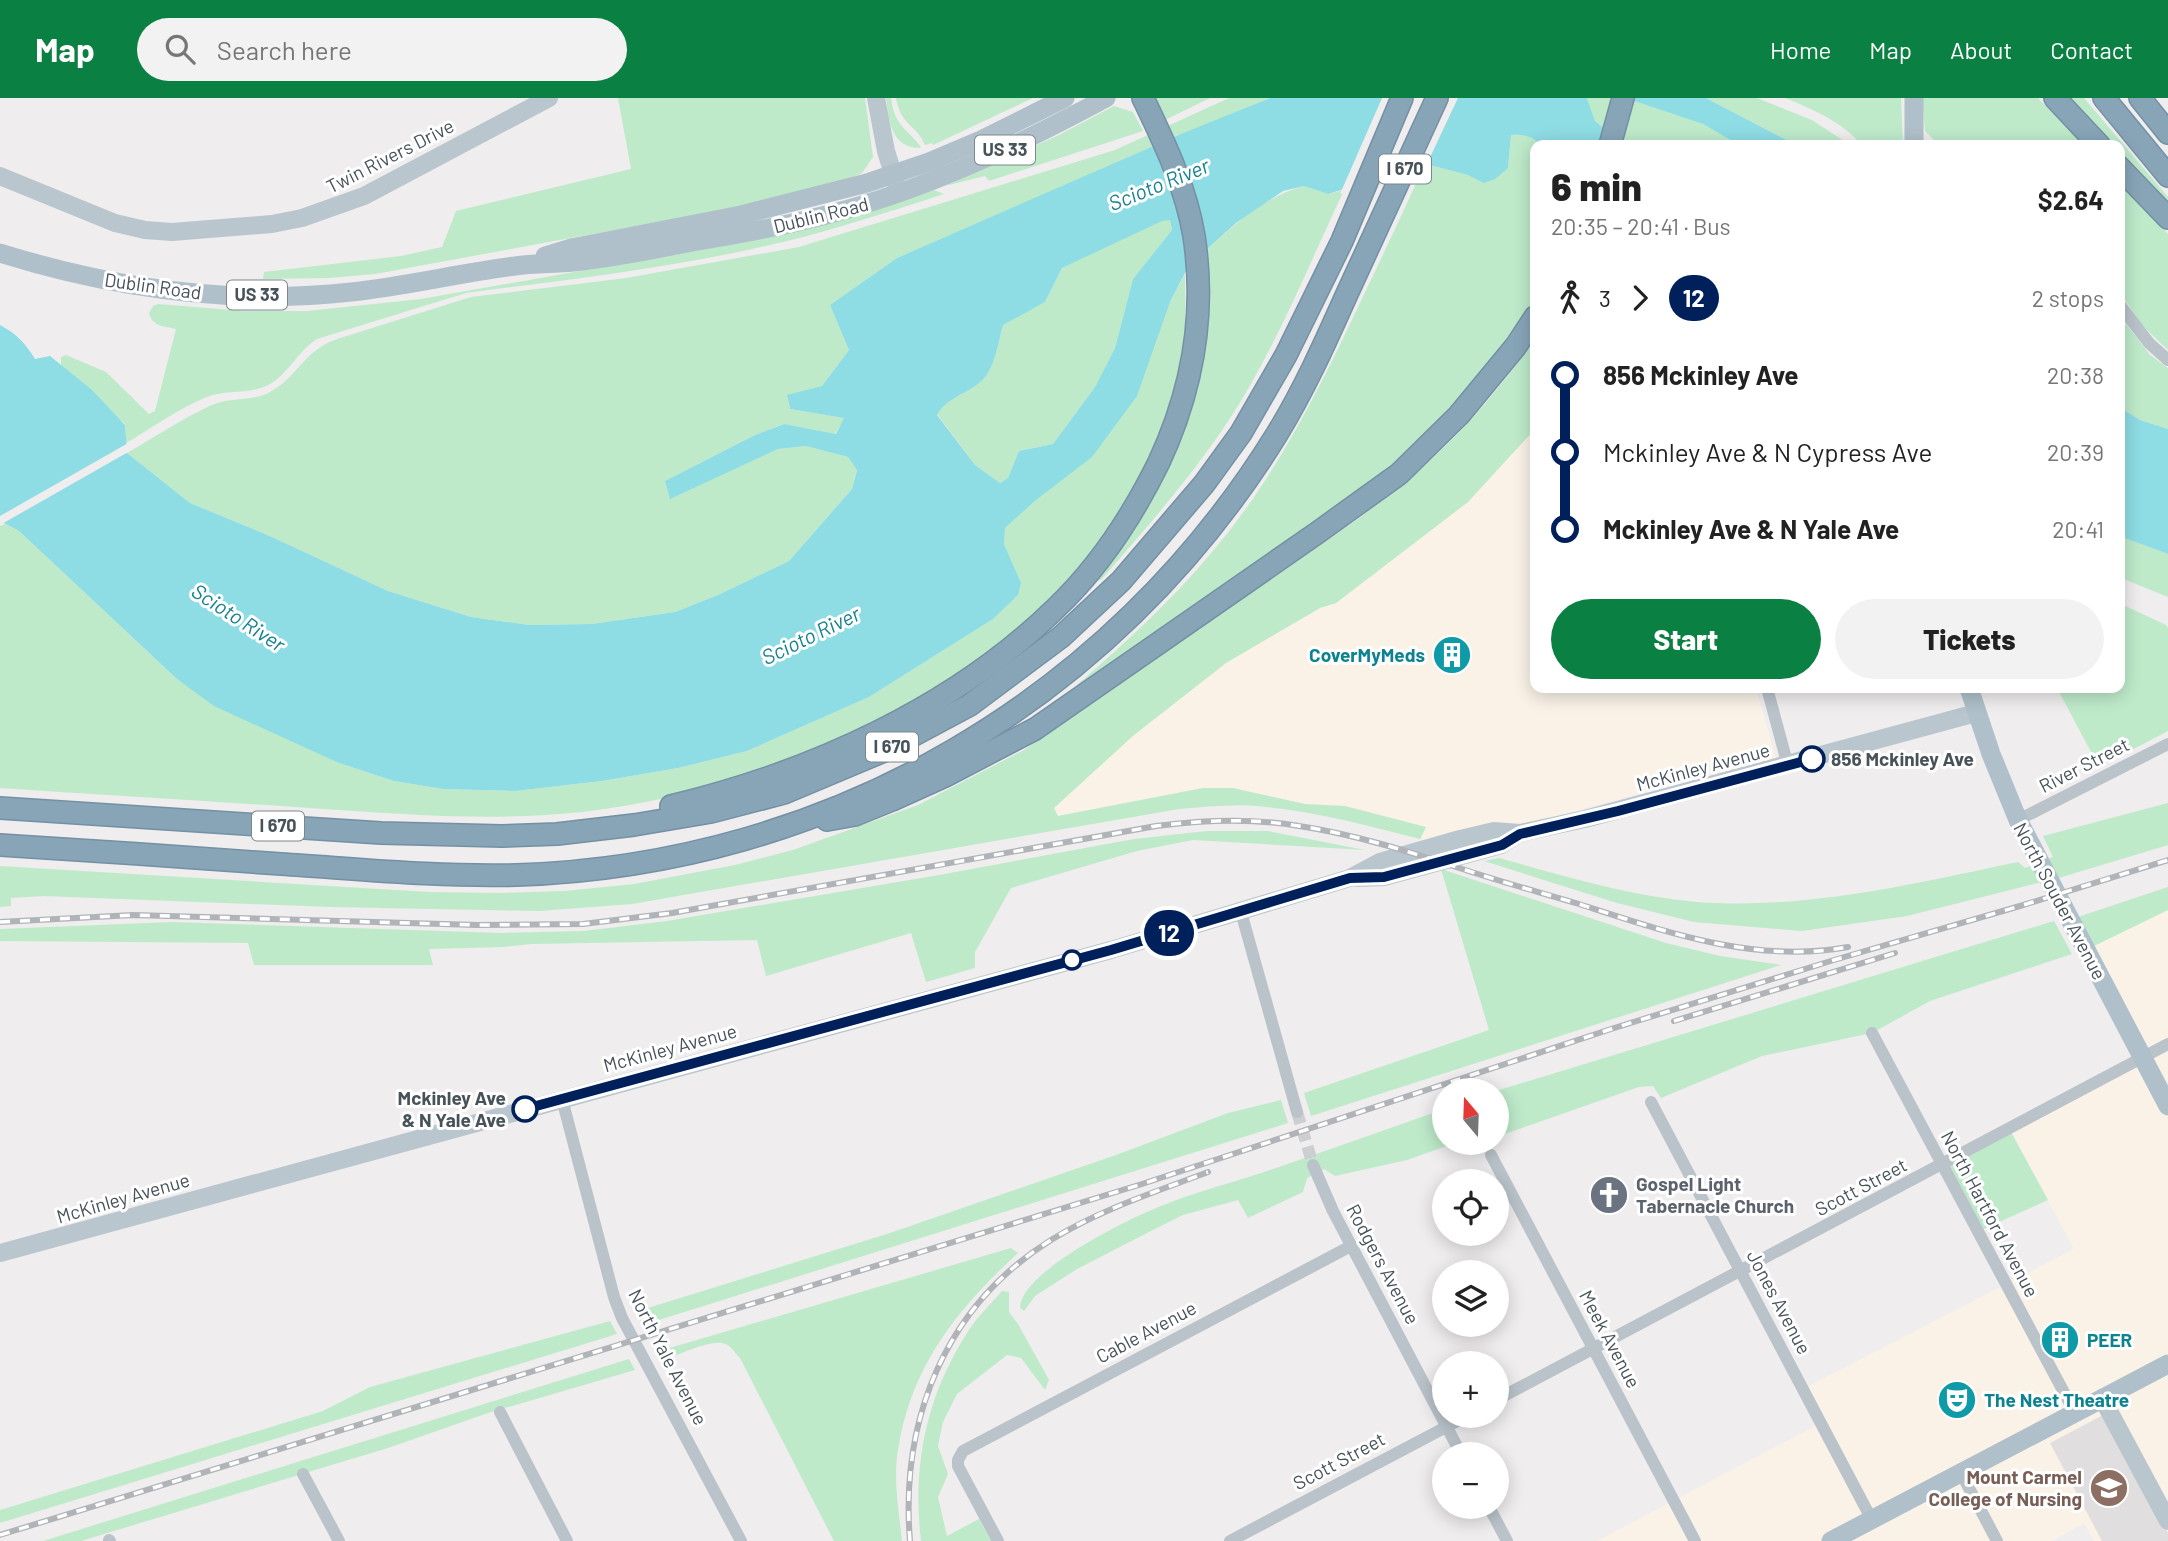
<!DOCTYPE html>
<html lang="en">
<head>
<meta charset="utf-8">
<style>
  :root { --surface:#fff; --page:#f2f2f2; --text:#222; --muted:#767676; --accent:#0b8043 }
  body { margin:0; font-family:Barlow,sans-serif; background:var(--page); color:var(--text); height:100vh; display:flex; flex-direction:column; font-size:26px; white-space:nowrap }
  * { box-sizing:border-box; margin:0 }
  p { font-size:23px; color:var(--muted) }
  .icon { flex:none; width:38px; height:38px; fill:none; stroke:currentColor; stroke-width:2; stroke-linecap:round; stroke-linejoin:round }
  .map { position:relative; flex:1; overflow:hidden }
  .panel { position:absolute; left:1530px; top:42px; width:595px; height:553px; display:flex; flex-direction:column; background:var(--surface); border-radius:14px; box-shadow:0 4px 18px #0003 }
  .panel>* { flex:none }
  .badge { padding:0 14px; border-radius:23px; font-size:24px; line-height:46px }
  .needle { width:46px; rotate:341deg }
  .fabs { position:absolute; left:1432px; top:980px; display:grid; gap:14px }
  .fabs a { display:grid; place-items:center; width:77px; height:77px; border-radius:50%; background:var(--surface); box-shadow:0 4px 18px #0003; font-size:35px }
  .map>.badge { position:absolute; translate:-50% -50%; box-shadow:0 0 0 4px #fff }
  .legs { display:flex; align-items:center; gap:10px; height:77px; padding:0 21px; font-size:23px }
  .legs p { margin-inline-start:auto }
  .overview { display:flex; align-items:center; justify-content:space-between; height:119px; padding:0 21px }
  h1 { font-size:38px; font-weight:800; line-height:52px }
  .primary-button { display:flex; gap:14px; margin-top:auto; padding:14px 21px }
  .primary-button a { flex:1; height:80px; border-radius:42px; background:var(--accent); color:#fff; font-size:28px; font-weight:800; line-height:80px; text-align:center }
  .primary-button a+a { background:var(--page); color:var(--text) }
  ul { padding:0 21px; list-style:none }
  li { display:flex; align-items:center; gap:24px; height:77px; font-size:26px }
  li i { display:grid; place-items:center; width:10px; height:100%; margin:0 9px; background:currentColor }
  li i::after { content:''; width:18px; height:18px; margin:-9px; border:5px solid; border-radius:50%; background:var(--surface) }
  li p { margin-inline-start:auto }
  li:first-child i { background:linear-gradient(#0000 50%,currentColor 0) }
  li:last-child i { background:linear-gradient(currentColor 50%,#0000 0) }
  header { display:flex; align-items:center; gap:42px; box-sizing:border-box; height:98px; padding:0 35px; background:var(--accent); color:#fff }
  header strong { font-size:33px }
  nav { display:flex; gap:38px; margin-inline-start:auto; font-size:24px }
  .search { width:490px; height:63px; background:var(--page); display:flex; align-items:center; gap:18px; box-sizing:border-box; padding:0 24px; border-radius:38px; color:var(--muted); font-size:26px }
  .map>svg:first-child { display:block }
  .commercial { fill:#faf2e7 }
  .education { fill:#e0dede }
  .green { fill:#beeaca }
  .water { fill:#8edce4; fill-rule:evenodd }
  .pier { fill:#efeded }
  .lines { fill:none; stroke-linecap:round; stroke-linejoin:round }
  .street-tunnel { stroke:#cdcecf; stroke-width:12; stroke-dasharray:12 6; stroke-linecap:butt }
  .highway-casing { stroke:#7490a4; stroke-width:24 }
  .street { stroke:#b9c3c9; stroke-width:12 }
  .secondary { stroke:#bac6ce; stroke-width:18 }
  .primary { stroke:#afc0ca; stroke-width:19 }
  .highway { stroke:#88a5b8; stroke-width:21 }
  .rail-casing { stroke:#b0b3b7; stroke-width:6 }
  .rail { stroke:#fff; stroke-width:3.5; stroke-dasharray:10; stroke-linecap:butt }
  .line-1-casing { stroke:#fff; stroke-width:16 }
  .line-1 { stroke:#00205b; stroke-width:10 }
  .stop-1-dot { fill:#fff; stroke:#00205b; stroke-width:3.5 }
  .labels { text-anchor:middle; stroke-width:6; stroke-linejoin:round; paint-order:stroke }
  .shield { fill:#fff; stroke:#7e868b; stroke-width:2 }
  .shield-label { font-size:18px; font-weight:bold; fill:#475259 }
  .street-label { font-size:19px; fill:#475259; stroke:#fff }
  .culture-label { font-size:19px; font-weight:bold; fill:#0d838f; stroke:#fff; text-anchor:start }
  .stop-label { font-size:19px; font-weight:bold; fill:#475259; stroke:#fff; text-anchor:start }
  .worship-label { font-size:19px; font-weight:bold; fill:#5b616d; stroke:#fff; text-anchor:start }
  .education-label { font-size:19px; font-weight:bold; fill:#785e54; stroke:#fff; text-anchor:end }
  .water-label { font-size:21px; font-style:italic; fill:#16828d; stroke:#fff }
</style>
</head>
<body>
<header>
<strong>Map</strong>
<div class="search"><svg class="icon" aria-label="search" viewBox="0 0 24 24"><circle cx="10" cy="10" r="6"/><path d="M15 15l6 6"/></svg>Search here</div>
<nav><a>Home</a><a>Map</a><a>About</a><a>Contact</a></nav>
</header>
<div class="map">
<svg width="2168" height="1443" viewBox="0 0 2168 1443">
  <rect width="100%" height="100%" fill="#efeded"/>
  <g class="commercial">
    <polygon points="1535,331 1535,590 1756,590 1776,660 1441,748 1421,741 1426,729 1345,708 1305,706 1233,690 1203,690 1057,718 1054,710 1134,637 1226,565 1320,510 1336,505 1468,404"/>
    <polygon points="2168,812 2168,1443 2094,1443 2084,1425 2052,1443 1597,1443 1821,1325 1803,1291 2074,1151 2010,1032 2140,963 2086,852"/>
  </g>
  <polygon class="education" points="2105,1316 2168,1435 2168,1443 2102,1443 2050,1345"/>
  <g class="green">
    <polygon points="618,0 865,0 873,59 862,75 851,80 780,100 685,119 375,176 329,180 263,181 264,174 401,158 442,149 456,113 631,71"/>
    <path d="M886,0H891C895,29 905,28 921,49L919,50C891,49 889,23 886,0Z"/>
    <path d="M896,0H1033L933,47L932,45L925,47C916,26 900,27 896,0Z"/>
    <polygon points="1152,0 1210,0 1165,22"/>
    <path d="M1229,0H1269L897,160L830,207L849,252L822,288L787,298L790,311L845,320L835,336L783,326L755,337L665,383L670,400L778,351L806,348L848,359L857,371L852,391L789,463L718,497L675,514L592,526L529,527L471,519L388,493L272,439L190,405L127,355C155,339 183,320 212,307C230,299 252,304 270,294C298,279 303,253 337,241L471,199L626,180L799,149L1115,52Z"/>
    <polygon points="1587,0 1626,0 1647,6 1703,26 1739,47 1625,47 1595,23"/>
    <polygon points="1706,0 1757,0 1812,22 1850,47 1796,47"/>
    <path d="M1785,0H1901L1903,47H1862C1842,24 1813,11 1785,0Z"/>
    <polygon points="1922,0 2038,0 2084,47 1973,47 1935,43 1925,33"/>
    <polygon points="2069,0 2084,0 2168,99 2168,108 2119,55 2119,47 2112,47"/>
    <polygon points="1114,8 1133,14 1143,33 989,83 985,78 945,88 1059,37"/>
    <path d="M1522,36L1536,41L1541,47H1535V202L1491,267L1466,298L1411,352L1378,380L1080,591L1077,587C1132,539 1185,490 1230,432C1278,370 1314,301 1348,230C1374,176 1400,121 1425,66L1468,77L1508,70L1511,37Z"/>
    <polygon points="2119,84 2168,136 2168,252 2142,227 2119,193"/>
    <path d="M1304,88L1328,96L1344,92C1314,156 1287,222 1252,284C1211,357 1155,420 1100,483L1097,479C1119,445 1145,411 1165,375C1203,307 1212,227 1208,150C1237,124 1266,98 1304,88Z"/>
    <path d="M934,92L944,96C884,115 823,136 761,149C664,171 565,182 466,195L317,241C298,253 289,275 270,286C250,297 227,291 207,299C179,310 152,330 126,345L125,326L61,267V259L66,257L106,274L149,316L155,313L176,231C165,228 152,229 149,215L153,208L158,206L244,213H307L421,201L721,148Z"/>
    <path d="M1162,122H1170L1172,132L1133,181L1115,250L1095,289L1053,346L1019,353L1008,380L1000,385L975,367L937,316C947,297 976,295 988,275C996,261 999,241 1003,226L1045,204L1062,170Z"/>
    <path d="M1185,176C1185,207 1188,240 1181,271C1122,531 828,686 582,714C491,724 400,716 309,710C206,703 103,697 0,690V428L5,426L19,433L177,581L339,665L394,683L443,691L515,693L602,683L678,670L747,653L869,599L993,521L1017,497L1015,471L1004,446L1005,430L1036,402L1170,204Z"/>
    <polygon points="2119,217 2150,257 2168,270 2168,331 2140,322 2119,309"/>
    <path d="M1535,242V331L1468,404L1336,505L1320,510L1226,565L1134,637L1054,710L1058,718L1203,690H1233L1305,706L1345,708L1426,729L1420,741C1369,728 1319,714 1266,709C1237,705 1208,709 1179,711L632,806L540,813L330,809L44,798L11,800V808L0,809V768L429,794L500,795L565,793L634,786L735,767L793,752L918,707L1024,652L1358,421C1385,400 1412,380 1437,356C1474,322 1505,282 1535,242Z"/>
    <polygon points="2119,438 2168,456 2168,499 2119,479"/>
    <polygon points="2119,505 2166,527 2168,530 2168,633 2099,669 2057,590 2119,590"/>
    <path d="M2168,705V747L2062,779L1907,818L1802,833L1694,824L1617,805L1484,763L1499,760C1564,778 1629,798 1697,804C1806,812 1912,786 2018,764L2025,770L2053,759L2043,738Z"/>
    <polygon points="1207,733 1268,733 1365,752 1193,742 1137,753 1011,790 975,854 975,870 926,884 911,835 766,878 757,842 531,846 504,849 429,851 433,867 254,867 248,845 0,843 0,831 172,824 502,835 584,833 667,823 939,777 1134,741"/>
    <polygon points="1441,771 1666,845 1720,858 1781,867 1311,1018 1304,995 1489,932"/>
    <polygon points="2168,789 2168,812 2094,848 2078,819"/>
    <polygon points="2054,823 2072,856 1930,903 1872,935 1762,958 1661,1000 1653,988 1639,989 1496,1039 1496,993"/>
    <polygon points="1281,1002 1288,1025 643,1227 635,1214 890,1135 1116,1057 1228,1015"/>
    <path d="M1444,1011V1045H1455L1407,1062L1335,1078L1324,1071L1307,1080L1303,1094L1248,1120L1238,1102L1183,1117L1151,1133L1077,1171L1035,1198L1024,1213L1020,1210C1020,1176 1117,1127 1147,1114C1182,1098 1221,1088 1258,1076C1320,1055 1382,1033 1444,1011Z"/>
    <polygon points="2010,1032 2048,1102 1977,1134 1942,1068"/>
    <path d="M1011,1150L1018,1155C957,1211 911,1268 898,1352C893,1382 899,1414 902,1443H834L740,1260C735,1255 730,1246 722,1245C707,1243 675,1258 660,1264L656,1254Z"/>
    <path d="M1002,1193L1009,1194V1214L1018,1226L1049,1282L1045,1292L1021,1260L1007,1257L957,1296L943,1324L938,1348L948,1376L938,1399L947,1438L979,1421L991,1443H921C912,1368 926,1299 967,1235C976,1220 990,1207 1002,1193Z"/>
    <polygon points="610,1223 617,1236 0,1425 0,1412 323,1313 370,1289"/>
    <polygon points="629,1261 635,1272 488,1315 388,1350 81,1443 43,1443"/>
  </g>
  <g class="water">
    <path d="M1270,0H1587L1595,23L1625,47H1541C1533,38 1523,36 1511,37L1508,70L1495,81L1484,85L1468,77L1425,66L1328,96L1304,88L1283,93L1236,125L1208,150L1185,175L1170,204L1137,298L1092,359L1036,402L1005,430L1004,446L1021,485L1018,497L993,521L869,599L747,653L678,670L602,683L515,693L443,691L394,683L339,665L214,608L177,581L19,433L0,423V227C17,236 25,245 35,261L50,258L92,292L125,327L127,355L190,405L272,439L388,493L471,519L529,527L592,526L675,514L718,497L789,463L852,391L857,372L848,359L806,348L778,351L670,401L665,383L755,337L784,326L836,336L844,320L790,311L787,297L822,288L849,252L830,207L897,160L1186,34ZM1170,122L1172,132L1133,181L1115,250L1095,289L1053,346L1019,353L1008,380L1000,385L975,367L937,317C947,297 976,295 988,275C996,262 999,241 1003,227L1045,204L1062,170L1162,123Z"/>
    <polygon points="1626,0 1706,0 1796,47 1739,47 1703,26"/>
    <polygon points="2119,309 2140,322 2168,331 2168,456 2119,438"/>
  </g>
  <g class="pier">
    <polygon points="1382,0 1458,0 1425,70 1340,96"/>
    <polygon points="130,344 130,353 0,427 0,418"/>
  </g>
  <g class="lines">
    <polyline class="street-tunnel" points="1297,1014 1313,1067"/>
    <g class="highway-casing">
      <g id="highway">
        <polyline points="2055,0 2099,47"/>
        <polyline points="2104,0 2168,78"/>
        <polyline points="2140,0 2168,35"/>
        <polyline points="1610,47 1623,0"/>
        <polyline points="2119,69 2168,120"/>
        <path d="M671,708C809,675 953,611 1056,510C1099,469 1133,417 1159,364C1192,293 1206,216 1194,138C1186,89 1164,44 1143,0"/>
        <polyline points="0,710 381,735 502,738 557,736 634,727 711,714 784,695 884,653 970,607 1061,539 1121,483 1204,386 1241,335 1286,257 1342,143 1402,0"/>
        <polyline points="827,722 855,717 892,702 945,678 1035,631 1317,435 1399,376 1459,317 1516,248 1535,219"/>
        <path d="M0,747C94,753 187,759 281,766C359,771 438,779 516,777C830,767 1112,603 1277,336C1304,292 1325,245 1346,198C1377,132 1407,66 1437,0"/>
      </g>
    </g>
    <g class="street">
      <polyline points="2119,206 2149,245 2168,262"/>
      <polyline points="1767,590 1788,668"/>
      <polyline points="2018,722 2168,646"/>
      <polyline points="1241,814 1297,1014"/>
      <polyline points="1872,935 2075,1315"/>
      <polyline points="562,1001 614,1199 622,1220 741,1443"/>
      <polyline points="1651,1004 1872,1422"/>
      <polyline points="1491,1057 1695,1443"/>
      <polyline points="1313,1067 1333,1113 1461,1356"/>
      <polyline points="1496,1302 2168,946"/>
      <polyline points="500,1314 567,1443"/>
      <polyline points="1961,1375 1997,1443"/>
      <polyline points="303,1376 339,1443"/>
      <polyline points="1489,1409 1507,1443"/>
      <polyline points="109,1442 110,1443"/>
      <polyline points="998,1443 958,1368 958,1362 963,1353 1351,1148"/>
      <polyline points="1230,1443 1467,1318"/>
    </g>
    <g class="secondary">
      <polyline points="876,0 886,53 897,89"/>
      <polyline points="0,78 115,125 145,132 172,134 272,126 302,120 364,98 549,0"/>
      <polyline points="1357,780 1384,779 1501,747 1520,735"/>
      <polyline points="0,1155 1111,852 1350,780 1380,764 1460,741 1494,733 1520,735 1585,721 1976,615"/>
      <polyline points="2102,1300 2168,1423"/>
    </g>
    <g class="primary">
      <polyline points="1914,0 1914,47"/>
      <path d="M0,155C112,190 233,207 351,194C406,188 460,175 515,168C534,165 554,166 573,164C614,160 656,151 697,143C740,136 784,128 826,117C925,92 1017,48 1106,0"/>
      <polyline points="545,158 571,150 741,117 867,85 929,64 981,42 1065,0"/>
      <polyline points="1969,590 1991,656 2018,722 2168,1008"/>
      <polyline points="1831,1443 2168,1266"/>
    </g>
    <use href="#highway" class="highway"/>
    <g class="rail-casing">
      <g id="rail">
        <path d="M0,824L133,817L477,827L583,826L672,815L1156,728C1204,722 1252,720 1299,728C1360,737 1419,757 1478,776C1512,787 1546,796 1579,806C1666,834 1756,866 1848,849"/>
        <polyline points="1674,923 1895,855"/>
        <polyline points="0,1437 1142,1086 1611,931 1834,862 2020,808 2168,762"/>
        <path d="M910,1443C900,1322 945,1208 1051,1142C1099,1112 1155,1094 1208,1074"/>
      </g>
    </g>
    <use href="#rail" class="rail"/>
  </g>
  <g class="lines">
    <g class="line-1-casing">
      <polyline id="line-1" points="525,1011 1111,852 1350,780 1384,779 1502,747 1520,736 1618,713 1812,661"/>
    </g>
    <use href="#line-1" class="line-1"/>
  </g>
  <defs>
    <g id="building-disc" transform="scale(2.0125)"><circle r="9.5" fill="#0f9aa8" stroke="#fff"/><path d="M-4-6H4V6H1V3H-1V6H-4ZM-2.5-4.3h1.7v1.8h-1.7ZM.8-4.3h1.7v1.8H.8ZM-2.5-1h1.7V.8h-1.7ZM.8-1h1.7V.8H.8Z" fill="#fff"/></g>
    <g id="church-disc" transform="scale(2.0125)"><circle r="9.5" fill="#6b7280" stroke="#fff"/><path d="M-1.2-6h2.4v3.5h3.3v2.4h-3.3V6h-2.4V-.1h-3.3v-2.4h3.3Z" fill="#fff"/></g>
    <g id="theatre-disc" transform="scale(2.0125)"><circle r="9.5" fill="#0f9aa8" stroke="#fff"/><path d="M-5-5.5Q0-4 5-5.5V0Q5 5 0 6Q-5 5-5 0ZM-3.3-2.5H-1v1.5H-3.3ZM1-2.5H3.3v1.5H1ZM-2.8 1Q0 5.5 2.8 1Z" fill="#fff"/></g>
    <g id="university-disc" transform="scale(2.0125)"><circle r="9.5" fill="#8d6e63" stroke="#fff"/><path d="M0-5L7-2L0 1L-7-2ZM-4 1L0 2.5L4 1V4Q0 6-4 4Z" fill="#fff"/></g>
  </defs>
  <g fill-rule="evenodd">
    <use href="#building-disc" x="1452" y="557"/>
    <use href="#church-disc" x="1609" y="1097"/>
    <use href="#building-disc" x="2060" y="1242"/>
    <use href="#theatre-disc" x="1957" y="1302"/>
    <use href="#university-disc" x="2109" y="1390"/>
  </g>
  <g class="stop-1-dot">
    <circle cx="1812" cy="661" r="12"/>
    <circle cx="1072" cy="862" r="9"/>
    <circle cx="525" cy="1011" r="12"/>
  </g>
  <g class="labels">
    <g class="shield">
      <rect x="975" y="37.5" width="60" height="29" rx="5"/>
      <rect x="1379" y="56.5" width="52" height="29" rx="5"/>
      <rect x="227" y="182.5" width="60" height="29" rx="5"/>
      <rect x="866" y="634.5" width="52" height="29" rx="5"/>
      <rect x="252" y="713.5" width="52" height="29" rx="5"/>
    </g>
    <g class="shield-label">
      <text x="1005" y="58">US 33</text>
      <text x="1405" y="77">I 670</text>
      <text x="257" y="203">US 33</text>
      <text x="892" y="655">I 670</text>
      <text x="278" y="734">I 670</text>
    </g>
    <g class="street-label">
      <text transform="translate(390 58) rotate(-27)" y="7">Twin Rivers Drive</text>
      <text transform="translate(821 117) rotate(-14)" y="7">Dublin Road</text>
      <text transform="translate(153 188) rotate(8)" y="7">Dublin Road</text>
      <text transform="translate(2084 667) rotate(-27)" y="7">River Street</text>
      <text transform="translate(1703 669) rotate(-15)" y="7">McKinley Avenue</text>
      <text transform="translate(2060 803) rotate(62)" y="7">North Souder Avenue</text>
      <text transform="translate(670 950) rotate(-15)" y="7">McKinley Avenue</text>
      <text transform="translate(1861 1089) rotate(-28)" y="7">Scott Street</text>
      <text transform="translate(123 1100) rotate(-16)" y="7">McKinley Avenue</text>
      <text transform="translate(1990 1116) rotate(62)" y="7">North Hartford Avenue</text>
      <text transform="translate(1383 1166) rotate(62)" y="7">Rodgers Avenue</text>
      <text transform="translate(1779 1204) rotate(62)" y="7">Jones Avenue</text>
      <text transform="translate(1146 1234) rotate(-28)" y="7">Cable Avenue</text>
      <text transform="translate(1610 1241) rotate(62)" y="7">Meek Avenue</text>
      <text transform="translate(668 1259) rotate(63)" y="7">North Yale Avenue</text>
      <text transform="translate(1339 1363) rotate(-28)" y="7">Scott Street</text>
    </g>
    <g class="culture-label">
      <text x="1425" y="564" text-anchor="end">CoverMyMeds</text>
      <text x="2087" y="1249">PEER</text>
      <text x="1984" y="1309">The Nest Theatre</text>
    </g>
    <g class="stop-label">
      <text x="1831" y="668">856 Mckinley Ave</text>
      <text x="506" y="1007" text-anchor="end">Mckinley Ave<tspan x="506" dy="22">&amp; N Yale Ave</tspan></text>
    </g>
    <g class="worship-label">
      <text x="1636" y="1093">Gospel Light<tspan x="1636" dy="22">Tabernacle Church</tspan></text>
    </g>
    <g class="education-label">
      <text x="2082" y="1386">Mount Carmel<tspan x="2082" dy="22">College of Nursing</tspan></text>
    </g>
    <g class="water-label">
      <text transform="translate(1159 87) rotate(-22)" y="7">Scioto River</text>
      <text transform="translate(238 520) rotate(33)" y="7">Scioto River</text>
      <text transform="translate(811 538) rotate(-26)" y="7">Scioto River</text>
    </g>
  </g>
</svg>
<div class="fabs">
<a><svg class="needle" viewBox="-14 -14 28 28"><path d="M0-13l5 13h-10z" fill="#e53935"/><path d="M0 13l5-13h-10z" fill="#767676"/></svg></a>
<a><svg class="icon" aria-label="locate" viewBox="0 0 24 24"><circle cx="12" cy="12" r="6"/><path d="M12 2v4M12 18v4M2 12h4M18 12h4"/></svg></a>
<a><svg class="icon" aria-label="layers" viewBox="0 0 24 24"><path d="M12 4l9 5-9 5-9-5zM3 14l9 5 9-5"/></svg></a>
<a>+</a>
<a>−</a>
</div>
<b class="badge" style="left:1169px;top:835px;background:#00205b;color:#fff">12</b>
<section class="panel">
<div class="overview"><div><h1>6 min</h1><p>20:35 – 20:41 · Bus</p></div><b>$2.64</b></div>
<div class="legs"><svg class="icon" aria-label="walk" viewBox="0 0 24 24"><circle cx="13" cy="4" r="2"/><path d="M13 8l-2 6 4 7M11 14l-3 7M7 12l3-4h3l4 4"/></svg>3<svg class="icon" aria-label="forward" viewBox="0 0 24 24"><path d="M9 5l7 7-7 7"/></svg><b class="badge" style="background:#00205b;color:#fff">12</b><p>2 stops</p></div>
<ul>
<li><i style="color:#00205b"></i><b>856 Mckinley Ave</b><p>20:38</p></li>
<li><i style="color:#00205b"></i><span>Mckinley Ave &amp; N Cypress Ave</span><p>20:39</p></li>
<li><i style="color:#00205b"></i><b>Mckinley Ave &amp; N Yale Ave</b><p>20:41</p></li>
</ul>
<div class="primary-button"><a>Start</a><a>Tickets</a></div>
</section>
</div>
</body>
</html>
